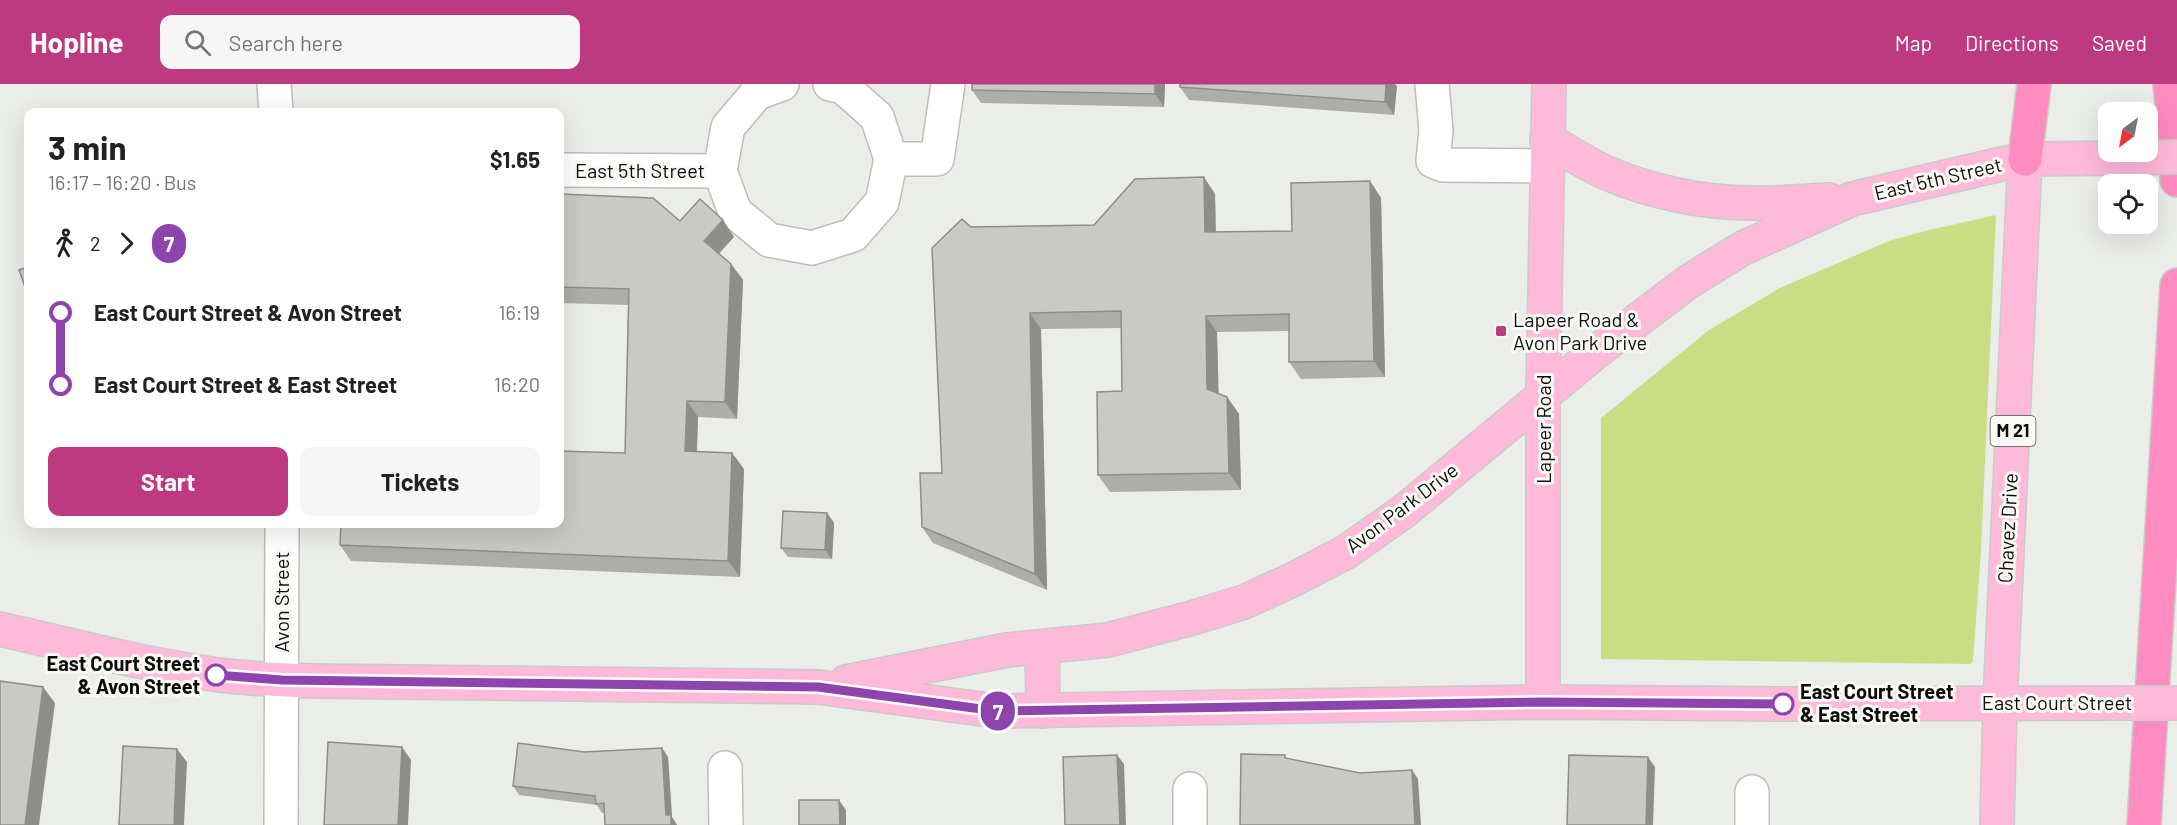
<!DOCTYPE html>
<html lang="en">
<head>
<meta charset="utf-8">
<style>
  :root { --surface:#fff; --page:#f6f6f6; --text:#222; --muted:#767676; --accent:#be3a80 }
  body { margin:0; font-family:Barlow,sans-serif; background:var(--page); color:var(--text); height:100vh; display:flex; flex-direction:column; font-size:22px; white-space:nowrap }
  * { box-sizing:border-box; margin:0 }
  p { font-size:20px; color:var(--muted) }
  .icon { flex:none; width:33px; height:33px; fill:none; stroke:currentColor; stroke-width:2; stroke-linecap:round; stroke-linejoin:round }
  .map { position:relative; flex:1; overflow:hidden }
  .drawer { position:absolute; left:24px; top:24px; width:540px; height:420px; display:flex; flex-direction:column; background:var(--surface); border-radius:12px; box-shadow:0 6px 24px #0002 }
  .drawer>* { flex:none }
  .badge { padding:0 12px; border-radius:20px; font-size:21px; line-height:39px }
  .needle { width:39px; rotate:212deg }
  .fabs { position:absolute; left:2098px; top:18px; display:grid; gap:12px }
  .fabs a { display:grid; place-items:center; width:60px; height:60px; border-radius:12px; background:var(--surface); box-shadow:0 6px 24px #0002; font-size:30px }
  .map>.badge { position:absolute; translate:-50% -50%; box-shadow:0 0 0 3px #fff }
  .legs { display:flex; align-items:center; gap:9px; height:66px; padding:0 24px; font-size:20px }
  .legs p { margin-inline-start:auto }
  .headline { display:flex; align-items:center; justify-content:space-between; height:102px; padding:0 24px }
  h1 { font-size:33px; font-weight:700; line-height:45px }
  .button { display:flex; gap:12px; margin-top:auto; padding:12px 24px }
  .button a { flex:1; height:69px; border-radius:12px; background:var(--accent); color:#fff; font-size:24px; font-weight:700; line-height:69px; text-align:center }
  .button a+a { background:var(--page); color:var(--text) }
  ul { padding:0 24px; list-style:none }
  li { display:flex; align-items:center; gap:21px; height:72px; font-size:22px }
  li i { display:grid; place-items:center; width:9px; height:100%; margin:0 8px; background:currentColor }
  li i::after { content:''; width:15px; height:15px; margin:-8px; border:4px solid; border-radius:50%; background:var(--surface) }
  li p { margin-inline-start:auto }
  li:first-child i { background:linear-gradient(#0000 50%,currentColor 0) }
  li:last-child i { background:linear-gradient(currentColor 50%,#0000 0) }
  header { display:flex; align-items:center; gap:36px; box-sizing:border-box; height:84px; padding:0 30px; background:var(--accent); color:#fff }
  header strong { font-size:28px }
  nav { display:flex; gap:33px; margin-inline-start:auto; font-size:21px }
  .search { width:420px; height:54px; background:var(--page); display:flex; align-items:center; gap:15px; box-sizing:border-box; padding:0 21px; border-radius:12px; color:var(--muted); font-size:22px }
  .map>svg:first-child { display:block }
  .green { fill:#cadd85 }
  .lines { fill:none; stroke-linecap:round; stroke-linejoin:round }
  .minor-casing { stroke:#bdbeb9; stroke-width:36 }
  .major-casing { stroke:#cacac9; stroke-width:36 }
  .highway-casing { stroke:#cacac9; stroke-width:36 }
  .minor { stroke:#fff; stroke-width:33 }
  .major { stroke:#ffbada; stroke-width:33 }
  .highway { stroke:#ff8cc1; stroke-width:33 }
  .major-bridge-casing { stroke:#cacac9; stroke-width:36; stroke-linecap:butt }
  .major-bridge { stroke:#ffbada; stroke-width:33 }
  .wall { fill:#adaea9 }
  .shaded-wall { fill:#8d8d8a }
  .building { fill:#c9cac5; stroke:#8d8d8a; stroke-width:1.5 }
  .line-1-casing { stroke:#fff; stroke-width:14 }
  .line-1 { stroke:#8e44ad; stroke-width:9 }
  .poi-dot { fill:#be3a80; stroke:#f9faf5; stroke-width:2 }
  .stop-1-dot { fill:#fff; stroke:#8e44ad; stroke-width:3 }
  .labels { text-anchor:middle; stroke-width:6; stroke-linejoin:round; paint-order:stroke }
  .shield { fill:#f9faf5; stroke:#535351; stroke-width:1.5 }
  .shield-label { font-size:18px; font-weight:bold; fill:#0c0c0b }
  .street-label { font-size:20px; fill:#0c0c0b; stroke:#f9faf5 }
  .poi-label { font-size:20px; fill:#0c0c0b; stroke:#f9faf5; text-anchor:start }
  .stop-label { font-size:20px; font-weight:bold; fill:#0c0c0b; stroke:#f9faf5; text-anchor:end }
</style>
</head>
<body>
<header>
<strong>Hopline</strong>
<div class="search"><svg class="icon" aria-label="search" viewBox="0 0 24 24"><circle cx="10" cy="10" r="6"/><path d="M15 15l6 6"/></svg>Search here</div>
<nav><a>Map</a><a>Directions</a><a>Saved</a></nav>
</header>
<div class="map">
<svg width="2177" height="741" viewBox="0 0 2177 741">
  <rect width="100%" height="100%" fill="#ebede8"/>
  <polygon class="green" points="1996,131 1981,467 1973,577 1970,580 1601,575 1601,334 1709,246 1780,204 1889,157 1925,147"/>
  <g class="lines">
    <g class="minor-casing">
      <g id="minor">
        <polyline points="274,0 276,28"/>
        <polyline points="782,0 757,9 728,43 720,87 735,128 769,156 812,164 853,151 882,118 891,75 877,33 843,3 830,0"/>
        <polyline points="1432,0 1436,46 1433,77 1443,81 1546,82"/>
        <polyline points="891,75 937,75 948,0"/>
        <polyline points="560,86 720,87"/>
        <polyline points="725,684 726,741"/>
        <polyline points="281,741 282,440"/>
        <polyline points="1190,741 1190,705"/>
        <polyline points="1752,741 1752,708"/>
      </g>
    </g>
    <g class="major-casing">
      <g id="major">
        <path d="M1547,55C1566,67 1586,80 1607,89C1650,108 1704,119 1751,119C1777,120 1803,117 1829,116"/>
        <path d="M0,545C70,561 141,580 212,590C246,595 280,596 314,597L818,603L996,627L1543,618L1784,620L2114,619"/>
        <polyline points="1042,563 1043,627"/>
        <polyline points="846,598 1007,566 1108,556 1192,534 1244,518 1292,496 1346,468 1403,428 1597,267 1688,198 1743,164 1852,115 1993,82 2025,75 2130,74"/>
        <polyline points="1543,618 1543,310 1549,0"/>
        <polyline points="1997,741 2000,619 2025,75"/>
      </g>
    </g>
    <g class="highway-casing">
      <g id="highway">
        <polyline points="2170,0 2176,60 2177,96"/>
        <polyline points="2025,75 2034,0"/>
        <polyline points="2144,741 2177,201"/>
      </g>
    </g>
    <use href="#minor" class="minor"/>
    <use href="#major" class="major"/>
    <use href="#highway" class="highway"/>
    <g class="major-bridge-casing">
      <g id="major-bridge">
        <polyline points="2130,74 2177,73"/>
        <polyline points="2114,619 2177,619"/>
      </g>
    </g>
    <use href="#major-bridge" class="major-bridge"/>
  </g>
  <g class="wall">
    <polygon points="972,0 1165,0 1164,23 981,19 972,6"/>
    <polygon points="1397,2 1394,31 1189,16 1180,3"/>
    <polygon points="1370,97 1381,114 1385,293 1301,295 1289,278 1289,247 1217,248 1218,310 1227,313 1239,330 1241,406 1110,408 1098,391 1122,307 1121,244 1041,245 1047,506 933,459 922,443 942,389 971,143 1094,141 1215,110 1216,148 1292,147"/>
    <polygon points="560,110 680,137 723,136 734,153 719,170 731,180 743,196 737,335 698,333 697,367 732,369 744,385 740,493 351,477 340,461 625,369 628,221 560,219"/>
    <polygon points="827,429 834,439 832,475 788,473 781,464"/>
    <polygon points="662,664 668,673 672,733 677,741 605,741 605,729 602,729 597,721 519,711 513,702 584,668"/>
  </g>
  <g class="shaded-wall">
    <polygon points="1155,0 1165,0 1164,23 1155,10"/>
    <polygon points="1386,0 1395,0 1397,2 1394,31 1385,18"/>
    <polygon points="1204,93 1215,110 1216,165 1205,148"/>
    <polygon points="1370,97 1381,114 1385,293 1374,277"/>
    <polygon points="723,136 734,153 715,173 704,157"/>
    <polygon points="731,180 743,196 737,335 725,318"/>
    <polygon points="1030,229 1041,245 1047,506 1035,490"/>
    <polygon points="1206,232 1217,248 1219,322 1207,305"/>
    <polygon points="1227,313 1239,330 1241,406 1229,389"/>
    <polygon points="687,317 698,333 696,384 685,367"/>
    <polygon points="732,369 744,385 740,493 728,477"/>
    <polygon points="827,429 834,439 832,475 825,466"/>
    <polygon points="43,603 55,619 39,741 25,741"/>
    <polygon points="402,663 411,676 408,741 398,741"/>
    <polygon points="662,664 668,673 672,733 677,741 671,741 666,731"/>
    <polygon points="177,665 187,678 184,741 174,741"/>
    <polygon points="1117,671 1124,680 1126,741 1120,741"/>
    <polygon points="1648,673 1655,683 1653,741 1646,741"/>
    <polygon points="1412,686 1418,695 1421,741 1415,741"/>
    <polygon points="839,716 846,726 846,741 840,741"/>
  </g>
  <g class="building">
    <polygon points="972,0 1155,0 1155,10 972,6"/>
    <polygon points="1180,0 1386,0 1385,18 1180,3"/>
    <polygon points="1204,93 1205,148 1292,147 1291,99 1370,97 1374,277 1289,278 1289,230 1206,232 1207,305 1227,313 1229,389 1098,391 1097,308 1122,307 1121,227 1030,229 1035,490 922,443 920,389 942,389 932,164 962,135 971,143 1094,141 1135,95"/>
    <polygon points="560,110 653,114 680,137 700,115 723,136 704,157 731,180 725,318 687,317 685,367 732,369 728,477 340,461 341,440 560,440 560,367 625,369 629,205 560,203"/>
    <polygon points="28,183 28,211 19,186"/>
    <polygon points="783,427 827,429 825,466 781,464"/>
    <polygon points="0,597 43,603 25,741 0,741"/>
    <polygon points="328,658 402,663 398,741 324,741"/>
    <polygon points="518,659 584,668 662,664 666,731 671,731 671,741 605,741 604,719 596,720 595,712 513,702"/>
    <polygon points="123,662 177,665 174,741 119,741"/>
    <polygon points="1241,670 1285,671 1285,674 1360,689 1412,686 1415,741 1240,741"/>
    <polygon points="1117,671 1120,741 1065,741 1063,673"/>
    <polygon points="1569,671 1648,673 1646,741 1567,741"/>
    <polygon points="799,716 839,716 840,741 799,741"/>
  </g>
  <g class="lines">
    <g class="line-1-casing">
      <polyline id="line-1" points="216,591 282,596 818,603 996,627 1543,618 1783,620"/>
    </g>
    <use href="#line-1" class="line-1"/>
  </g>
  <rect class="poi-dot" x="1495" y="241" width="12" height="12" rx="3"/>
  <g class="stop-1-dot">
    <circle cx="216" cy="591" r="10"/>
    <circle cx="1783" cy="620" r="10"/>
  </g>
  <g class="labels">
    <rect class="shield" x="1990.5" y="332" width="45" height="30" rx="4.5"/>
    <g class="shield-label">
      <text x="2013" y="353">M 21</text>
    </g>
    <g class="street-label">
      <text x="640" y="94">East 5th Street</text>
      <text transform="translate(1938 95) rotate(-13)" y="7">East 5th Street</text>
      <text transform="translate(1544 345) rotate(-90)" y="7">Lapeer Road</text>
      <text transform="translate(1402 424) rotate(-37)" y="7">Avon Park Drive</text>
      <text transform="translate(2008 444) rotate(-87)" y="7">Chavez Drive</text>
      <text transform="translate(282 518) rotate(-90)" y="7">Avon Street</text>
      <text x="2057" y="626">East Court Street</text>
    </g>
    <g class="poi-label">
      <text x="1513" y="243">Lapeer Road &amp;<tspan x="1513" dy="23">Avon Park Drive</tspan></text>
    </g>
    <g class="stop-label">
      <text x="200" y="587">East Court Street<tspan x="200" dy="23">&amp; Avon Street</tspan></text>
      <text x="1800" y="615" text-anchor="start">East Court Street<tspan x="1800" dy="23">&amp; East Street</tspan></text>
    </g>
  </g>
</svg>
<div class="fabs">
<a><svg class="needle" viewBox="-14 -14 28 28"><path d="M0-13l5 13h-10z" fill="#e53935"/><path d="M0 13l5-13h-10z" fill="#767676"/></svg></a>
<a><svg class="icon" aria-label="locate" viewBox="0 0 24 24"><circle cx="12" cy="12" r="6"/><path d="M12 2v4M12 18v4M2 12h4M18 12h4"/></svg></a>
</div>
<b class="badge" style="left:998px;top:627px;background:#8e44ad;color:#fff">7</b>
<section class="drawer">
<div class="headline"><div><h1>3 min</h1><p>16:17 – 16:20 · Bus</p></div><b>$1.65</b></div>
<div class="legs"><svg class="icon" aria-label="walk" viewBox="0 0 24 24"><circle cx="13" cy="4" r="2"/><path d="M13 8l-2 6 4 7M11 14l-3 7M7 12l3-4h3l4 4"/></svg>2<svg class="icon" aria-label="forward" viewBox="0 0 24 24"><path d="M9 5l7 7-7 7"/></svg><b class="badge" style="background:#8e44ad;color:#fff">7</b></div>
<ul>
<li><i style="color:#8e44ad"></i><b>East Court Street &amp; Avon Street</b><p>16:19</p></li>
<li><i style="color:#8e44ad"></i><b>East Court Street &amp; East Street</b><p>16:20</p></li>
</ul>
<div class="button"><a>Start</a><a>Tickets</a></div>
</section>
</div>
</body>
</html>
